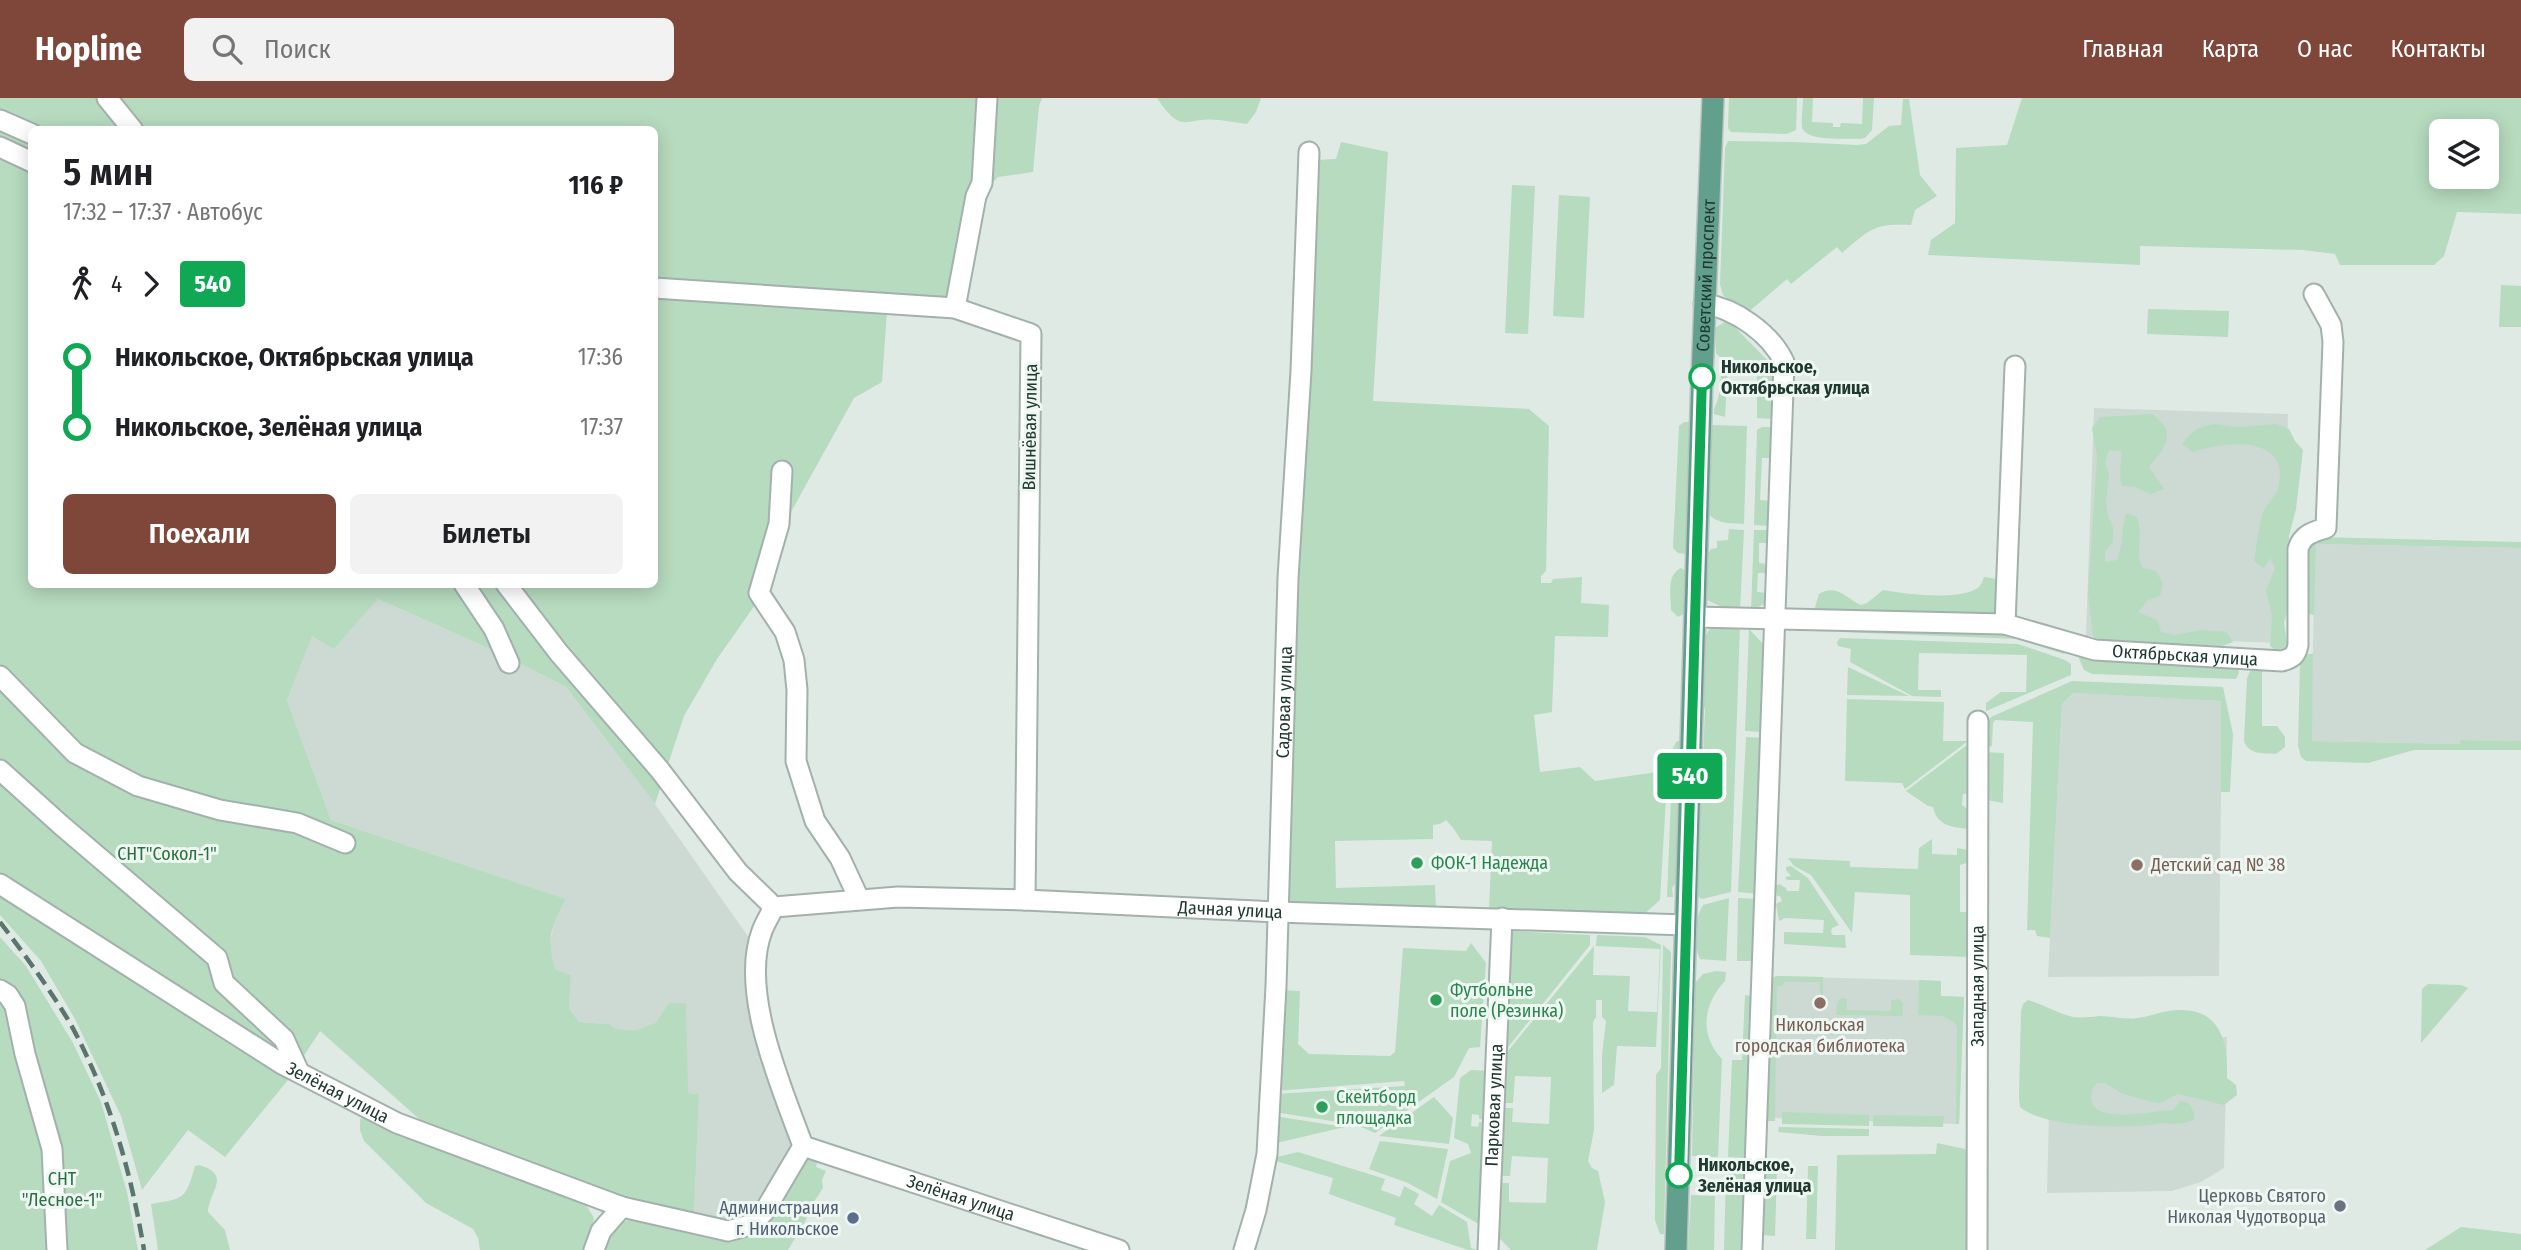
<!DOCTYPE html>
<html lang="ru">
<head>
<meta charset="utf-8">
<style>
  :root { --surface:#fff; --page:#f2f2f2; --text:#202124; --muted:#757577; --accent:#7e473a }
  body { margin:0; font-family:"Fira Sans Condensed",sans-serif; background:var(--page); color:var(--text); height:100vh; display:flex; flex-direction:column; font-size:26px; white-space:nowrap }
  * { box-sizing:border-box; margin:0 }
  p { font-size:23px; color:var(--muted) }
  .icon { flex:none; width:38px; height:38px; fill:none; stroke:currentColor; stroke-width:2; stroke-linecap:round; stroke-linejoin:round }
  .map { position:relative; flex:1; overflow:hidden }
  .details { position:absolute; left:28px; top:28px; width:630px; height:462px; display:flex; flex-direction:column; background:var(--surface); border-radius:10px; box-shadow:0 4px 18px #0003 }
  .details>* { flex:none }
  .badge { padding:0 14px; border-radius:5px; font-size:24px; line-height:46px }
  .fabs { position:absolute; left:2429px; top:21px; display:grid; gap:14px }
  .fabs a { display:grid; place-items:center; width:70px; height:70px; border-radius:10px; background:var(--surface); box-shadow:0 4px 18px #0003; font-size:35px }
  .map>.badge { position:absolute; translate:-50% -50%; box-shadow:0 0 0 4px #fff }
  .legs { display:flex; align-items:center; gap:10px; height:77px; padding:0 35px; font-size:23px }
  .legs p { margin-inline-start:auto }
  .summary { display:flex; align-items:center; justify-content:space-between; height:119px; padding:0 35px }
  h1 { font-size:38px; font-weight:600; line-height:52px }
  .cta { display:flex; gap:14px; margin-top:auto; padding:14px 35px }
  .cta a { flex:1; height:80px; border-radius:10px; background:var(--accent); color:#fff; font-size:28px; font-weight:600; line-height:80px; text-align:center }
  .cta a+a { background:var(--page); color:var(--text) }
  ul { padding:0 35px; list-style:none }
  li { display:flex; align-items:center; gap:24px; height:70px; font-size:26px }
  li i { display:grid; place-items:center; width:10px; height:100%; margin:0 9px; background:currentColor }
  li i::after { content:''; width:18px; height:18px; margin:-9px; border:5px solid; border-radius:50%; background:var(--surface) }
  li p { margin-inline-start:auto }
  li:first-child i { background:linear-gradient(#0000 50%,currentColor 0) }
  li:last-child i { background:linear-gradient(currentColor 50%,#0000 0) }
  header { display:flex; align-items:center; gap:42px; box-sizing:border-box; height:98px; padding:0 35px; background:var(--accent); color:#fff }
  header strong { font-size:33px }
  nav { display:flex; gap:38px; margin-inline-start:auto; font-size:24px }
  .search { width:490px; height:63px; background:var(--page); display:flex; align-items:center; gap:18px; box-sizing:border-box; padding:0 24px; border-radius:10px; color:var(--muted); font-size:26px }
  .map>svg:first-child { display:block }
  .built { fill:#cddad3 }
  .green { fill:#b7dbbf; fill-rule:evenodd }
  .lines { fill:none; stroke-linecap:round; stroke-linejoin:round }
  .minor-casing { stroke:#a2b1ab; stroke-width:23 }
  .major-casing { stroke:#bcc4c1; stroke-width:24 }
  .minor { stroke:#fff; stroke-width:19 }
  .major { stroke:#639f8d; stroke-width:21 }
  .rail { stroke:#5a756d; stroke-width:4.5; stroke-dasharray:14 7; stroke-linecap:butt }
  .line-1-casing { stroke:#fff; stroke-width:16 }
  .line-1 { stroke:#10a855; stroke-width:10 }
  .stop-1-dot { fill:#fff; stroke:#10a855; stroke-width:3.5 }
  .leisure-dot { fill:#2e9e5b; stroke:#eff7f2; stroke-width:2.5 }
  .education-dot { fill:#8d6e63; stroke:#eff7f2; stroke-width:2.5 }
  .worship-dot { fill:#6b7280; stroke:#eff7f2; stroke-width:2.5 }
  .service-dot { fill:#5c6f8a; stroke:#eff7f2; stroke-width:2.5 }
  .labels { text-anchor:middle; stroke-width:6; stroke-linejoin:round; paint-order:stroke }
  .street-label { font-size:18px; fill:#203931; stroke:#eff7f2 }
  .stop-label { font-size:18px; font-weight:bold; fill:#203931; stroke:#eff7f2; text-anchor:start }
  .park-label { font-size:18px; fill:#2b7043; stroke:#eff7f2 }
  .leisure-label { font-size:18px; fill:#27864d; stroke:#eff7f2; text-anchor:start }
  .education-label { font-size:18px; fill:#785e54; stroke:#eff7f2; text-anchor:start }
  .worship-label { font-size:18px; fill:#5b616d; stroke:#eff7f2; text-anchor:end }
  .service-label { font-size:18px; fill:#4e5e75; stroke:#eff7f2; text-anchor:end }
</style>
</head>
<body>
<header>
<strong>Hopline</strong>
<div class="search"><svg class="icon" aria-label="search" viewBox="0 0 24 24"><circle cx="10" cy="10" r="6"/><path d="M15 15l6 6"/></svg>Поиск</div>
<nav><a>Главная</a><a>Карта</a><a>О нас</a><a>Контакты</a></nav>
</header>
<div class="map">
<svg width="2521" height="1152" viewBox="0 0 2521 1152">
  <rect width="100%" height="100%" fill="#dfeae4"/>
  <g class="built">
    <polygon points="2094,310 2288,316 2281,545 2086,538"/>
    <polygon points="2315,446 2521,450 2521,643 2461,642 2461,646 2311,643"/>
    <polygon points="378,501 497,554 566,589 655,706 754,847 797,1047 770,1095 745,1124 724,1127 694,1120 699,996 688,995 669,905 655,925 636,932 616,931 610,926 579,924 569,910 571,877 555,871 549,850 554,826 566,801 331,722 287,602 312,537 334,551"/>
    <polygon points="2075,595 2222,603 2219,878 2048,879 2062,606"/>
    <polygon points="1776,878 1941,883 1941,898 1964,899 1959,1026 1771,1020"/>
    <polygon points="2051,935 2227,939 2224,1070 2201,1084 2172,1093 2047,1095"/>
  </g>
  <g class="green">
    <path d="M0,0H1042L1039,8L1033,74L998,79L975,103L954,216L887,213L882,284L854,300L770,452L755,507L717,561L684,618L655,706L566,589L497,554L378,501L334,551L312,538L287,602L331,722L566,801C551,831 546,838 555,871L571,877L569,910L579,924L610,926L616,931L636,932L655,925L669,905H686L688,995L699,996L694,1120L629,1105L426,1027L320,933L288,982L225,1059L188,1032L142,1092L121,1018L75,921L41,863L0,817ZM32,32H654V486H32Z"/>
    <path d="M1157,0H1261L1256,14L1247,26C1238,25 1229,23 1219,22C1185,18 1183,39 1157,0Z"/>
    <polygon points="1729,0 1797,0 1796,32 1787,36 1731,34 1728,30"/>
    <path d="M1803,0H1813L1812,24L1833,25V29H1840L1841,25L1862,26L1863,0H1874L1872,32L1865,40L1860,41C1847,40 1805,44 1802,29C1801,20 1803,9 1803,0Z"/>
    <path d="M2022,0H2521V116L2457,114L2444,158L2434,167H2340L2335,156L2303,152L2140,148V167L1928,157L1931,142L1955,125L1956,50L2007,47ZM2441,33H2487V79H2441Z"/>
    <path d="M1903,1H1909L1920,77L1937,98L1915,112L1911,127C1874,125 1870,131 1842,155L1837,149L1791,186L1787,181L1745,217L1723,197L1720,186L1725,50L1728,43L1794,44L1857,47L1866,46L1889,28L1901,27Z"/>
    <polygon points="1341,44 1388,54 1373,303 1529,311 1549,328 1546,473 1541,478 1541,485 1551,485 1553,481 1582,479 1581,505 1609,507 1608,539 1555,538 1552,614 1534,617 1540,674 1580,669 1595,683 1657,674 1668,666 1660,802 1642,818 1448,810 1489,811 1492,743 1461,742 1454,731 1446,722 1440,726 1433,727 1433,741 1335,743 1336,790 1435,787 1436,809 1432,814 1281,810 1314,62 1336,61"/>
    <polygon points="1512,87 1535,88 1528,236 1505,235"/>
    <polygon points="1559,97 1590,99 1584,220 1553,218"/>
    <polygon points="2501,187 2521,188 2521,229 2499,229"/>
    <polygon points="2148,211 2229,213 2228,239 2147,236"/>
    <path d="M1728,222L1769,264L1768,267L1764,268L1728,266L1725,319L1714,316V311C1721,299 1721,276 1722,261L1716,255L1715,230Z"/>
    <polygon points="1764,272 1774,275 1773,321 1757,320 1757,279 1759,273"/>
    <path d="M2152,316C2179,335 2165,349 2149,369L2164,391L2150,396L2135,389L2122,388C2118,376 2122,366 2121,353L2109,352L2105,364L2109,377L2106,403L2108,418L2113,429V444L2105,453V464L2117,462C2124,445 2121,432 2126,415L2137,419C2144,439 2135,452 2142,469L2156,473L2163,486L2160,498L2148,502L2138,514L2157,522L2161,534L2175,537L2201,532L2226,534L2233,544L2222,548L2104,543L2093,539L2088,496L2097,358L2092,330L2100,319Z"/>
    <polygon points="1684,324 1690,324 1687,454 1684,456 1678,455 1673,450 1679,328"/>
    <path d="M2213,326L2237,329L2276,326L2289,331L2295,343L2303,352L2296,411L2289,438L2287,514L2284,525L2288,550L2275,552L2270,548L2272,518L2266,493L2275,470L2270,460L2264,470L2254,463C2257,447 2258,429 2263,414C2267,405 2278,397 2279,386C2288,335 2222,344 2193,354L2182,346C2191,333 2198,329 2213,326Z"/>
    <path d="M1710,327L1747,328L1744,426C1728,425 1718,426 1707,415Z"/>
    <polygon points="1762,329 1773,329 1772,360 1762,360 1760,402 1770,403 1769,428 1754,427 1757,332"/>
    <polygon points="1729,431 1744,432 1740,512 1726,511 1707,502 1703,486 1708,455 1711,451 1717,450 1717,443 1728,442"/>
    <polygon points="1754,432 1769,432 1769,445 1759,445 1759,465 1768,466 1768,475 1758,475 1757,494 1767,495 1764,506 1751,513"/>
    <polygon points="2317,439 2521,444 2521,450 2316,446 2314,517 2304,515 2303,447"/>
    <path d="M1681,470L1687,474L1685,515L1678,519L1671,512C1671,497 1666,477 1681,470Z"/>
    <path d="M1984,479L1997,481L1996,514L1992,519L1817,515L1815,509L1819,496C1838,485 1846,501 1861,507L1867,505L1883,492C1905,496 1953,502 1974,492C1980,490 1982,485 1984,479Z"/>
    <path d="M1714,526L1740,527L1731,794L1702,801L1697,798L1705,612C1700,596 1700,556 1705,540C1707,534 1710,531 1714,526Z"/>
    <polygon points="1987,528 2066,553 2064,556 2017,541 1841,534 1838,532 1838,530"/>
    <polygon points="1749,531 1768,551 1765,634 1745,633"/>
    <polygon points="1840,540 2018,546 2065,562 2071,566 2071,577 1986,613 1986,605 2001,594 2026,594 2027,557 1919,555 1918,592 1941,592 1941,599 1912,598 1850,564 1851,551 1838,548 1837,544"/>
    <polygon points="2077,556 2238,570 2239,575 2236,581 2092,576 2084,572"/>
    <polygon points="2306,556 2313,556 2312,643 2460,646 2461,642 2521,643 2521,652 2414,652 2368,665 2306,663 2301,659 2298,648 2300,563"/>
    <polygon points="1848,569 1909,598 1847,597"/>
    <path d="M2252,569L2261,570L2262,573V628H2277L2285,639V649L2276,656C2263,655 2249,657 2244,643L2247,580Z"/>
    <polygon points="2072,583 2223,589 2233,636 2230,694 2221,694 2221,603 2074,595 2062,606 2050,840 2037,838 2035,832 2027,832 2033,624 1995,622 1993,625 1992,648 1981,651 1984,626 1991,619"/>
    <polygon points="1847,601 1944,604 1943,643 1968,643 1905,691 1902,685 1845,683"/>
    <polygon points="1746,639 1765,640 1760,796 1738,794"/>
    <polygon points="1681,642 1678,782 1672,790 1673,799 1667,799 1673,650 1676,644"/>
    <path d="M1967,647L1974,694L1963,696L1962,707L1971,714L1968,731C1952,729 1937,728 1933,709L1928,708L1906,693Z"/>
    <polygon points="1981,654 2004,655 2003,705 1981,701"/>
    <polygon points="1932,741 1932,756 1957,757 1957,750 1972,753 1973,763 1960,767 1960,814 1973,814 1971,859 1910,857 1910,797 1855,794 1852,835 1811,777 1794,768 1788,760 1850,763 1850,769 1918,771 1919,750"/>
    <polygon points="1791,768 1808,780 1839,827 1832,830 1831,834 1833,837 1845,837 1846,850 1784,846 1784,834 1823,835 1824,822 1785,820 1779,823 1776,806 1782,803 1780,798 1777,798 1775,788 1779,786 1786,790 1787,793 1799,793 1800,782 1787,782 1785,779 1791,778 1786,772 1786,769"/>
    <path d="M1729,800L1726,863L1700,861C1693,847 1695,819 1703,807Z"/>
    <polygon points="1738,800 1760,801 1754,863 1737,863"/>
    <polygon points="1507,833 1590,837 1590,847 1505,953"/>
    <polygon points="1597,837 1645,839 1661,847 1656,949 1617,948 1614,987 1602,995 1602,957 1606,923 1602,919 1602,902 1596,902 1596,919 1593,924 1594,1032 1588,1063 1592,1070 1598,1073 1605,1104 1597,1152 1511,1152 1498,1139 1499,1085 1509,1085 1509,1104 1546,1105 1548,1060 1512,1058 1510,1078 1499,1078 1502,1010 1513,1010 1512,1024 1549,1026 1551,979 1515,978 1513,1005 1501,1005 1503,959 1594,848 1593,877 1630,878 1628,913 1657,914 1660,851 1596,848"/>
    <polygon points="0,839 26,868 73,945 101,1004 127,1094 138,1152 0,1152"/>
    <polygon points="1471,845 1486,865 1480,949 1469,950 1454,979 1375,1035 1357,1027 1274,1014 1275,996 1405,988 1404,983 1275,993 1281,892 1300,893 1298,946 1309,956 1390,958 1395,954 1403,850 1466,853"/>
    <polygon points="1663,847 1671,854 1664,1136 1660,1136 1655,1122 1656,977 1661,970"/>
    <path d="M1716,873L1726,874L1725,883C1703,906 1699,937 1722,961L1718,1059L1692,1058L1695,885L1703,876Z"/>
    <polygon points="1776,878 1823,879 1823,897 1820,897 1820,884 1784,884 1783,888 1777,888 1775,1023 1764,1023 1771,881"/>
    <polygon points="1919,882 1941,883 1941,898 1964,899 1959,1026 1956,1026 1957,929 1955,925 1943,918 1918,917"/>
    <polygon points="2428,886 2461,887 2468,890 2421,945 2422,891"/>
    <polygon points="1745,897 1753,898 1747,1060 1728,1059 1732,962 1742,962"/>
    <polygon points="1842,900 1847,901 1847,912 1891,913 1891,902 1899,901 1903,905 1903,918 1836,917 1837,904"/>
    <path d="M2028,902C2044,907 2057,915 2073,919C2081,920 2091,919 2100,918C2112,918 2125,922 2137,920C2146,919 2154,916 2163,914C2214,904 2229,934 2227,980L2236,987L2237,997L2224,1007L2178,996L2160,1005L2152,1004L2123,996L2105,985H2097C2093,990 2091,993 2091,1000C2093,1028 2155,1012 2173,1012L2181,1003L2189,1005L2194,1014V1021C2182,1029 2170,1024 2157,1026C2127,1031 2043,1030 2020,1009L2019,1000L2021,913L2023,906Z"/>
    <polygon points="1471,972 1491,973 1489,1022 1479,1021 1479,1017 1472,1016 1471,1028 1478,1029 1479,1024 1489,1025 1482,1128 1441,1104 1450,1063 1471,1055 1468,1046 1454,1040 1460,980"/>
    <polygon points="1434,999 1453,1020 1449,1046 1379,1038"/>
    <polygon points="1782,1014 1869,1017 1869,1028 1782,1026"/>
    <polygon points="1873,1017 1944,1018 1943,1029 1873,1028"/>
    <polygon points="1274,1018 1345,1029 1272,1046"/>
    <polygon points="365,1020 379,1023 578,1101 586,1107 594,1120 586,1152 480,1152 478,1140 473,1131 426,1105 364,1043 360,1032 360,1021"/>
    <polygon points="1779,1029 1869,1031 1869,1038 1822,1038 1778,1034"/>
    <polygon points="1380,1043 1448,1051 1437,1101 1408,1085 1369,1071"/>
    <polygon points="1937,1045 1965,1051 1973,1065 1974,1152 1835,1152 1837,1057 1936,1056"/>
    <polygon points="1298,1054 1385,1081 1381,1092 1400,1099 1404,1088 1419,1096 1414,1106 1432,1118 1439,1107 1467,1124 1471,1150 1477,1152 1468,1152 1394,1127 1396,1120 1329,1096 1333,1080 1269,1061"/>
    <path d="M812,1059L818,1061L816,1069L826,1073L822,1082L823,1090L808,1113L806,1122L788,1152H599C605,1137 614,1124 631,1122L720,1143C734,1143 744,1141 755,1134L803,1061Z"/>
    <path d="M199,1067C232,1077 210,1092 208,1114L225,1132L230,1152H158L151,1106C184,1100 185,1103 195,1068Z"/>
    <polygon points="1808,1068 1818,1068 1816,1141 1806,1141"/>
    <polygon points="1762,1069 1777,1070 1775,1138 1760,1137"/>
    <polygon points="1726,1074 1746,1075 1744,1152 1724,1152"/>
    <polygon points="1691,1097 1715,1098 1714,1152 1688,1152"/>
    <polygon points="2461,1129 2521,1136 2521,1152 2425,1152"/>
  </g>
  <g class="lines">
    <g class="minor-casing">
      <g id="minor">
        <polyline points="107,0 133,32"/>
        <polyline points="0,22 32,36"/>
        <polyline points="0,49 32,64"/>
        <polyline points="654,190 955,210 1031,236 1025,802"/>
        <path d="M1704,206C1735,210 1771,236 1784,264L1752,1152"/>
        <polyline points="955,210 976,98 982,85 987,0"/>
        <polyline points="782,373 779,426 759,495 785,534 794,562 797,592 796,663 815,723 840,760 859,801"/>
        <polyline points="464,486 494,531 509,565"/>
        <polyline points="506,486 559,555 659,671 738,774 774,809"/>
        <path id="s1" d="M1695,519L2005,526L2095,552L2282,563C2292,560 2296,558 2298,547V451C2302,437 2312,434 2326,430L2333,244L2331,227L2314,196"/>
        <polyline points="2005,526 2015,268"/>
        <polyline points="0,578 75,655 138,688 220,712 297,725 345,745"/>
        <polyline points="0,672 61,727 217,860 224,885 284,941 299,974"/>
        <path id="s2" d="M0,786L282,966L397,1025L622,1109L728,1133L750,1127L764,1114L803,1048C782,990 739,894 762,833C765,825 770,817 774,809"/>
        <path id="s3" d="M774,809L898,799L1025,802L1277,814L1686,827"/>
        <polyline points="0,892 8,897 15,908 25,956 52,1051 57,1152"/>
        <path id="s4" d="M803,1048L1119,1152"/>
        <polyline points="594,1152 601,1133 622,1109"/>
        <path id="s5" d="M1244,1152L1256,1112L1267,1056L1276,888L1288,480L1301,273L1309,54"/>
        <path id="s6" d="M1488,1152L1502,820"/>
        <path id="s7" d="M1977,1152L1978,623"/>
      </g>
    </g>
    <g class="major-casing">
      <g id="major">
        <path id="s8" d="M1676,1152L1702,279L1713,0"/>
      </g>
    </g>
    <use href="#minor" class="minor"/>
    <use href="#major" class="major"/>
    <path class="rail" d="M0,824C25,857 49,890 70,925C109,996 131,1073 144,1152"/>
  </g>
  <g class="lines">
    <g class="line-1-casing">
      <polyline id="line-1" points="1679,1077 1702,279"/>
    </g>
    <use href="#line-1" class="line-1"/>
  </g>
  <g class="stop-1-dot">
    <circle cx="1702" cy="279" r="12"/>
    <circle cx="1679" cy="1077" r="12"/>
  </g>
  <g class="leisure-dot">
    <circle cx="1417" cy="765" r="7"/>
    <circle cx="1436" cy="902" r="7"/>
    <circle cx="1322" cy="1009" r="7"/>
  </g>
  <g class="education-dot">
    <circle cx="2137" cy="767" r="7"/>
    <circle cx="1820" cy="905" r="7"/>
  </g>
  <circle class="worship-dot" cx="2340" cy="1108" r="7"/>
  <circle class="service-dot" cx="853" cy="1120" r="7"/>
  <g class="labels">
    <g class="street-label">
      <text dy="6" stroke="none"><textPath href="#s8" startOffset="975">Советский проспект</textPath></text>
      <text transform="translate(1030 329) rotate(-89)" y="6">Вишнёвая улица</text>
      <text dy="6" stroke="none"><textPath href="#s1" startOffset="494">Октябрьская улица</textPath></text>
      <text dy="6" stroke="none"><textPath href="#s5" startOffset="551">Садовая улица</textPath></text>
      <text dy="6" stroke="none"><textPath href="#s3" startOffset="457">Дачная улица</textPath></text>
      <text dy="6" stroke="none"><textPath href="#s7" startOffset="264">Западная улица</textPath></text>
      <text dy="6" stroke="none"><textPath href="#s2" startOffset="397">Зелёная улица</textPath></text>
      <text dy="6" stroke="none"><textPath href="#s6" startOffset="145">Парковая улица</textPath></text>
      <text dy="6" stroke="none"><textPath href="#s4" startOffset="166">Зелёная улица</textPath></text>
    </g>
    <g class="stop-label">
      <text x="1721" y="275">Никольское,<tspan x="1721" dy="21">Октябрьская улица</tspan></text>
      <text x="1698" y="1073">Никольское,<tspan x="1698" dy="21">Зелёная улица</tspan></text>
    </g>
    <g class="park-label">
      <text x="167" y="762">СНТ"Сокол-1"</text>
      <text x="62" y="1087">СНТ<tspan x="62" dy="21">"Лесное-1"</tspan></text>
    </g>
    <g class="leisure-label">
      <text x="1431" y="771">ФОК-1 Надежда</text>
      <text x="1450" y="898">Футбольне<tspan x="1450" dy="21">поле (Резинка)</tspan></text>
      <text x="1336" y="1005">Скейтборд<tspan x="1336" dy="21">площадка</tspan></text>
    </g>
    <g class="education-label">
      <text x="2151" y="773">Детский сад № 38</text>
      <text x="1820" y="933" text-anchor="middle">Никольская<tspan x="1820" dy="21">городская библиотека</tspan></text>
    </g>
    <g class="worship-label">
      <text x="2326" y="1104">Церковь Святого<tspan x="2326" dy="21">Николая Чудотворца</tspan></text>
    </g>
    <g class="service-label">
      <text x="839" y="1116">Администрация<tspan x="839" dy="21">г. Никольское</tspan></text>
    </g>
  </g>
</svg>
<div class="fabs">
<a><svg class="icon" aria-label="layers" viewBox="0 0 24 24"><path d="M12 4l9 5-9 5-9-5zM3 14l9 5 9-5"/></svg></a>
</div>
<b class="badge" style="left:1690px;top:678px;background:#10a855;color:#fff">540</b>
<section class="details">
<div class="summary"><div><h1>5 мин</h1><p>17:32 – 17:37 · Автобус</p></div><b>116 ₽</b></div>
<div class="legs"><svg class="icon" aria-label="walk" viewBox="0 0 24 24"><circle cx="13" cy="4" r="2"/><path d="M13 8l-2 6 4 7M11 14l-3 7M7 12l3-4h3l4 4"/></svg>4<svg class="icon" aria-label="forward" viewBox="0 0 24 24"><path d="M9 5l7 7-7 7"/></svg><b class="badge" style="background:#10a855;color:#fff">540</b></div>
<ul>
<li><i style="color:#10a855"></i><b>Никольское, Октябрьская улица</b><p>17:36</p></li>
<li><i style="color:#10a855"></i><b>Никольское, Зелёная улица</b><p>17:37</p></li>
</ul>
<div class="cta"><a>Поехали</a><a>Билеты</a></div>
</section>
</div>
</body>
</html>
